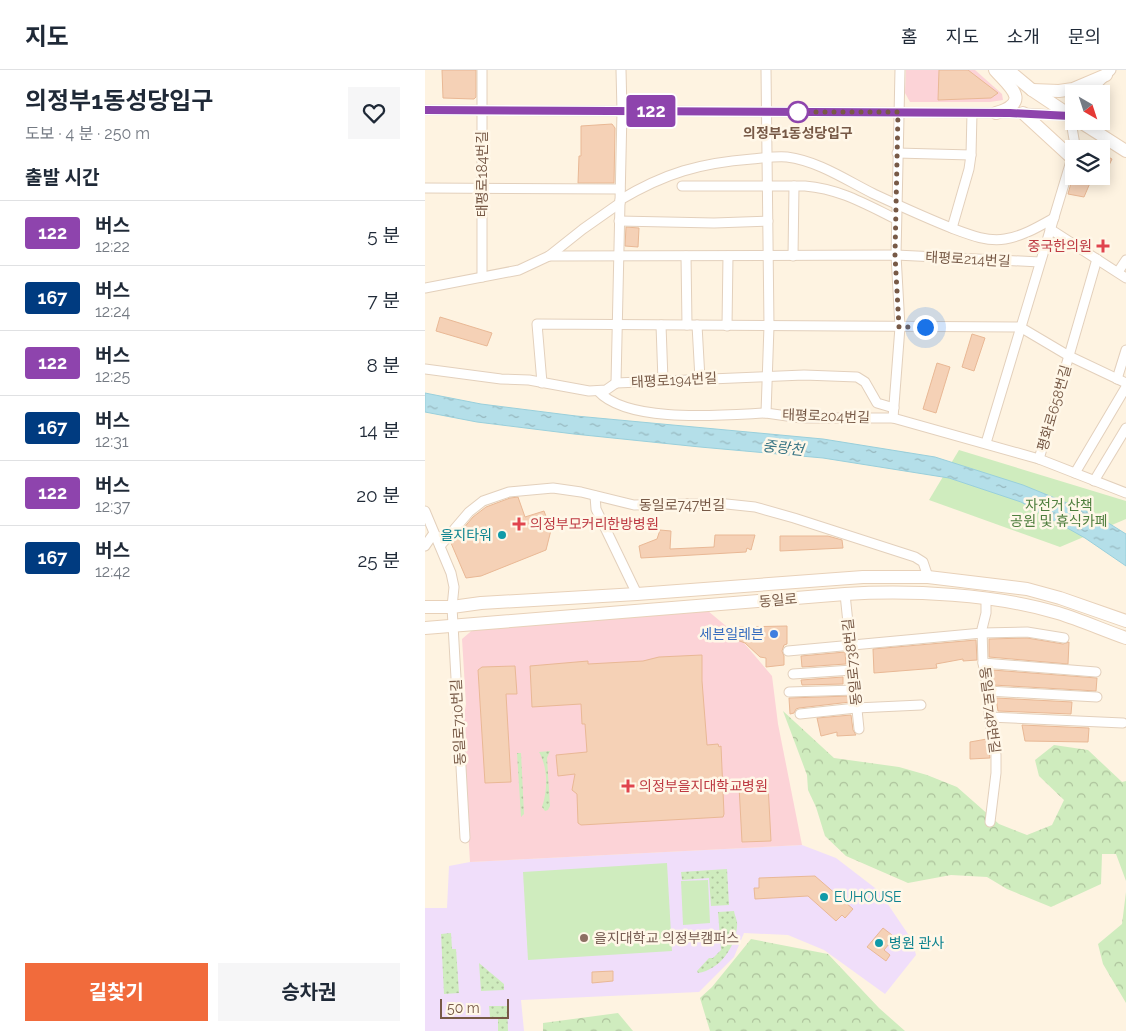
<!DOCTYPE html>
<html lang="ko">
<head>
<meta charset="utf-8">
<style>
  :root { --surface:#fff; --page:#f6f6f7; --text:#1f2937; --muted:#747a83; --line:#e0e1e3; --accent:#f16b3c }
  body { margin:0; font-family:Raleway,"Noto Sans KR",sans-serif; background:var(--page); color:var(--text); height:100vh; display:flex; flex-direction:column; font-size:19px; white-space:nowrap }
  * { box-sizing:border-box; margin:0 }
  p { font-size:16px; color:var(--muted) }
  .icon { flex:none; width:28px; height:28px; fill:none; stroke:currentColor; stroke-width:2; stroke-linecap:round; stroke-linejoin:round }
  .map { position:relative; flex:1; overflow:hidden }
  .side { display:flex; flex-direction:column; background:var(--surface); width:425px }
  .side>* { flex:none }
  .badge { padding:0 10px; border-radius:4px; font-size:18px; line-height:32px }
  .needle { width:32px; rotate:141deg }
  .tools { position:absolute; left:640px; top:15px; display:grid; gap:10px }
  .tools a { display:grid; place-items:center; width:45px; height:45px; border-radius:0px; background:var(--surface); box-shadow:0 2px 12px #0003; font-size:25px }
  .scale { position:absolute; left:15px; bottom:12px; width:69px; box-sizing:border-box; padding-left:5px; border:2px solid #775946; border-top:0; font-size:14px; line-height:18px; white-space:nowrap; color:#775946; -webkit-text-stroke:4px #fff7e8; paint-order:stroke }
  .you { position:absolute; width:25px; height:25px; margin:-12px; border:4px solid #fff; border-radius:50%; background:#1a73e8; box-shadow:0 0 0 8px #1a73e833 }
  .map>.badge { position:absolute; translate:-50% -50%; box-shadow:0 0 0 2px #fff }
  h2 { padding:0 25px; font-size:19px; line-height:45px }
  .round { display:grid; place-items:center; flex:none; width:52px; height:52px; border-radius:0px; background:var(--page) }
  .overview { display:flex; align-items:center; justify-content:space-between; height:85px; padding:0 25px }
  h1 { font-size:24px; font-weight:700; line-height:38px }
  .primary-button { display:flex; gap:10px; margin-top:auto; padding:10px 25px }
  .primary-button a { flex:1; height:58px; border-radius:0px; background:var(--accent); color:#fff; font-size:20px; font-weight:700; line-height:58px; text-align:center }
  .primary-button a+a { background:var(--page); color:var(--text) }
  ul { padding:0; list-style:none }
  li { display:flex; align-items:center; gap:15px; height:65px; padding:0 25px; border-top:1px solid var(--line) }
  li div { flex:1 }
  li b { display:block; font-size:19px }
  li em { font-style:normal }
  li .badge { min-width:55px; font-weight:700; text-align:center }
  header { display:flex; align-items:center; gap:30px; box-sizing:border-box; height:70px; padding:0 25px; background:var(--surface); border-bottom:1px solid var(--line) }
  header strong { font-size:24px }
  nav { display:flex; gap:28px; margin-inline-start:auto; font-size:18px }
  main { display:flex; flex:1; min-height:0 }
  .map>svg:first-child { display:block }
  .education { fill:#f0defa }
  .medical { fill:#fcd3d7 }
  .grass { fill:url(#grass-dots) }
  .forest { fill:url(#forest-crowns) }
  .green { fill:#cfecbe }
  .water { fill:url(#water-ripples); stroke:#99cfdb }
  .building { fill:#f5d1b6; stroke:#e9b895 }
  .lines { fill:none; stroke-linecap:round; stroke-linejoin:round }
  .street-casing { stroke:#e3d0bc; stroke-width:11 }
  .secondary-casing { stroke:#e8d1b9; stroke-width:14 }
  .street { stroke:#fff; stroke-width:9 }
  .secondary { stroke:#fff; stroke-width:12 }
  .line-casing { stroke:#fff; stroke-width:11 }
  .line { stroke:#8e44ad; stroke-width:8 }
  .walk { stroke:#775946; stroke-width:5; stroke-dasharray:0 9 }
  .stop-dot { fill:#fff; stroke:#8e44ad; stroke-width:2.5 }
  .health-dot { fill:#e0444e; stroke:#fff7e8; stroke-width:2 }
  .culture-dot { fill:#0f9aa8; stroke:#fff7e8; stroke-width:2 }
  .shop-dot { fill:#3f7fe0; stroke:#fff7e8; stroke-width:2 }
  .education-dot { fill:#8d6e63; stroke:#fff7e8; stroke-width:2 }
  .labels { text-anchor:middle; stroke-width:5; stroke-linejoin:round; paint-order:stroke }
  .stop-label { font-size:14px; font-weight:bold; fill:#775946; stroke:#fff7e8 }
  .street-label { font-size:14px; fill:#775946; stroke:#fff7e8 }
  .health-label { font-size:14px; fill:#be3a42; stroke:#fff7e8; text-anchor:start }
  .park-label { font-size:14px; fill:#4e7e3d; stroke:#fff7e8 }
  .culture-label { font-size:14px; fill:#0d838f; stroke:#fff7e8; text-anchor:start }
  .shop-label { font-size:14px; fill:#366cbe; stroke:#fff7e8; text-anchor:end }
  .education-label { font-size:14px; fill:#785e54; stroke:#fff7e8; text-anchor:start }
  .water-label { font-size:15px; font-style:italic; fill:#3b7685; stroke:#fff7e8 }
</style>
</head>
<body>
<header>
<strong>지도</strong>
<nav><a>홈</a><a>지도</a><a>소개</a><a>문의</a></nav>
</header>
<main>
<section class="side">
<div class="overview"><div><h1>의정부1동성당입구</h1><p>도보 · 4 분 · 250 m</p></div><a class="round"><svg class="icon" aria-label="heart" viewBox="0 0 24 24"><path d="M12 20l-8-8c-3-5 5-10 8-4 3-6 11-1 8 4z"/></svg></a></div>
<h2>출발 시간</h2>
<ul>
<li><span class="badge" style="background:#8e44ad;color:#fff">122</span><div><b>버스</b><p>12:22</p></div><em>5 분</em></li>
<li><span class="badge" style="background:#003b80;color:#fff">167</span><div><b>버스</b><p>12:24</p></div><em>7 분</em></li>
<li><span class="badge" style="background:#8e44ad;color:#fff">122</span><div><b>버스</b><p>12:25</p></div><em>8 분</em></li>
<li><span class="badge" style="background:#003b80;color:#fff">167</span><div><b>버스</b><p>12:31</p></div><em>14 분</em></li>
<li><span class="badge" style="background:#8e44ad;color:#fff">122</span><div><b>버스</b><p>12:37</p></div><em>20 분</em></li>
<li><span class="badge" style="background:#003b80;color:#fff">167</span><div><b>버스</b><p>12:42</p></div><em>25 분</em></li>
</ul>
<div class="primary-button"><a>길찾기</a><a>승차권</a></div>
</section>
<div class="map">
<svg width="701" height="961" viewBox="0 0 701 961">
  <defs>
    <pattern id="grass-dots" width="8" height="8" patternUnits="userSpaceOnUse" patternTransform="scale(1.25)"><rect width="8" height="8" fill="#cfecbe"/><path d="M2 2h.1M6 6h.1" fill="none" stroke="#adc29c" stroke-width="1.8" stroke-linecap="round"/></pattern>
    <pattern id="forest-crowns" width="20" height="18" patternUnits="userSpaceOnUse" patternTransform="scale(1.25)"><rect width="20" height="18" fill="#cfecbe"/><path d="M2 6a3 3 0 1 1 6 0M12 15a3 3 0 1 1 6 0" fill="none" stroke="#adc29c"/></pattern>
    <pattern id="water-ripples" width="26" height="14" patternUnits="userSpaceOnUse" patternTransform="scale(1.25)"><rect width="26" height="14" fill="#b4dfe9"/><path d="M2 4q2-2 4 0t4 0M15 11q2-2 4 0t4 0" fill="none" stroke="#97b8bf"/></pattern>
  </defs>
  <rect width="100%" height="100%" fill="#fef3e1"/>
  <polygon class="education" points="377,775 411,788 454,821 487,870 491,885 460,924 399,880 363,865 319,863 309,887 274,922 96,930 99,961 0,961 0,838 22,838 24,796 45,792"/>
  <g class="medical">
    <polygon points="481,0 550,0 577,24 578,30 565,32 485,32 480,23"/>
    <polygon points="283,541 313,566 347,606 353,654 377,775 45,792 37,658 41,634 37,569 51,557"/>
  </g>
  <g class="grass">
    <path d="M125,681L122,688L125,736L123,740L120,741L117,737C123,719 123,698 114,682Z"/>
    <polygon points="92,683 96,683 99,744 96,747"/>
    <polygon points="302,799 304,835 286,836 284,808 257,810 256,802"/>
    <path d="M309,841C310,847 313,851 312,857C310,877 295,900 273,903L272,901L284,888H288L296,880L293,842Z"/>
    <polygon points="26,863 27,879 31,879 34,923 19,924 16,864"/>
    <polygon points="54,893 79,914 79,920 56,921"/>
    <polygon points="64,936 82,936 83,961 73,961 73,947 65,947"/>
  </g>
  <g class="forest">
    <polygon points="358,641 409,688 474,697 502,705 532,717 574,754 602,765 627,755 639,730 614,706 610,690 629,675 663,680 697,712 701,711 701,811 691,784 677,784 676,814 626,837 582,819 562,807 526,805 483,813 421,786 400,766 391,737 383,720 382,705"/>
    <polygon points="701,822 701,933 678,894 673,874 697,854"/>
    <polygon points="326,869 403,884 454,938 480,961 285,961 275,928 287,917"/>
    <polygon points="193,943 208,961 118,961 118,953"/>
  </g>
  <g class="green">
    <polygon points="534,380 701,431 701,449 635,477 504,430"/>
    <polygon points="242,793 247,881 103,890 98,802"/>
    <polygon points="283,810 285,853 258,855 256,811"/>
  </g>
  <polygon class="water" points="0,323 56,334 151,346 398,369 510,387 598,415 669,444 701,464 701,496 660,468 596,432 524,408 398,388 275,377 149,364 52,352 0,342"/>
  <g class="building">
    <polygon points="17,0 51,0 51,27 49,29 18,28"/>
    <polygon points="514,0 543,0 573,23 566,28 513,30"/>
    <polygon points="187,54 190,58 189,113 153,113 154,86 156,86 156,56"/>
    <polygon points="676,83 687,89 676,112"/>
    <polygon points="648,106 668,106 659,127 643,124"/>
    <polygon points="201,157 214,158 213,177 200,176"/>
    <polygon points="15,247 67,263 62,276 11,261"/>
    <polygon points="547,264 560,268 549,301 537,297"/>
    <polygon points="512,293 525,297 511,343 498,339"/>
    <polygon points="93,427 100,447 119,441 126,460 121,480 56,506 41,508 26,473 48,447 61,437 85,428"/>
    <polygon points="235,460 246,461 245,479 289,477 290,465 330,465 326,480 322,478 321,482 216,488 214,476 232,469"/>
    <polygon points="355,466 403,466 417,470 418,478 355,481"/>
    <polygon points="362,556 362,574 359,575 357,581 359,586 359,595 341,597 341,588 335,587 320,573 312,570 314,557"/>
    <polygon points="602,568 638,574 644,572 643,594 564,587 564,569"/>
    <polygon points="551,570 552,590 538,591 538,589 511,594 512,598 449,603 448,579"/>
    <polygon points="420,582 421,594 377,597 376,586"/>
    <polygon points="277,585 277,611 282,675 293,674 294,677 296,676 299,744 298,747 156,755 153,753 152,724 147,720 150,704 133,706 131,685 162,682 160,654 157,654 156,634 107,637 105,596 163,591 163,594 218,591 234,587"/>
    <polygon points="90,596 92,624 81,624 86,712 60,713 53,600 57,597"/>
    <polygon points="567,600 672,608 671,621 568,615"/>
    <polygon points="418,607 418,614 377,615 376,610"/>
    <polygon points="424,626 425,632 374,638 371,639 369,643 365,644 364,628"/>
    <polygon points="571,628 647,632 646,644 573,641"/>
    <polygon points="426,645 428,660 431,665 412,666 412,662 396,666 392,648"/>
    <polygon points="597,655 664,658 663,672 600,671"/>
    <polygon points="562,669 565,688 545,689 545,672"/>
    <polygon points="343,714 346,771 317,772 314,716"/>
    <polygon points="390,806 428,839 420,848 417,845 411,851 383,826 330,829 329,818 334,818 334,808"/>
    <polygon points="458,858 467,865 462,871 464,874 459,880 465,885 461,891 442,877"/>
    <polygon points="188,901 188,911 167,913 167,902"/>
  </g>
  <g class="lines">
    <g class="street-casing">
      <g id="street">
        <polyline points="341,0 344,256 341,343 376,348 468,348 614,389 701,423"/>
        <polyline points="662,24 686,0"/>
        <polyline points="0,40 598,43 645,46"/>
        <polyline points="645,46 650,75 649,79"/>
        <polyline points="472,83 546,85"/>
        <path d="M257,116H380C415,119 440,134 471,149"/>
        <polyline points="0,118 195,119"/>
        <path d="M195,130C240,103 275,93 327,89C338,88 351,86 362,87C393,91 421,110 449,124C475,136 501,148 529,159C545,165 563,172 580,169C598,166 613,157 629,148"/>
        <polyline points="194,151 289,153 343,151"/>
        <polyline points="527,158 544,99 546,85 547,43"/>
        <polyline points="625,159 701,208"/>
        <polyline points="124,186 471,185 615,192"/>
        <polyline points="261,186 262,255"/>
        <polyline points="368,186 369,116"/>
        <polyline points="693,202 701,190"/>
        <polyline points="57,207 57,0"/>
        <polyline points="0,218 94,200 124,186 158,159 195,133"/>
        <polyline points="236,255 238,311"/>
        <polyline points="272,255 275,309"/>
        <polyline points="302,256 303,186"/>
        <polyline points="595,257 644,286 701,313"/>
        <polyline points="0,299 76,309 104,310 164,321 181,320 191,313"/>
        <polyline points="692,309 701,280"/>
        <polyline points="117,313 112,254 595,257"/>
        <polyline points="191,313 197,41 196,0"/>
        <polyline points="191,313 379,305 432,307 440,312 452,333 469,338"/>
        <path d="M173,321C203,354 298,345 341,343"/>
        <polyline points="468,348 475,257 471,185 475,0"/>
        <polyline points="561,373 649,81"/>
        <polyline points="614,389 672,189"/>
        <polyline points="650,403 701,317"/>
        <polyline points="669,411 701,358"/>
        <polyline points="170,426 171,439 212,524"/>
        <polyline points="0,441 26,503 29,517 27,537 40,768"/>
        <polyline points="0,476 9,463"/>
        <polyline points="15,476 44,442 58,431 84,422 128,418 156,422 209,435 292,433 330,437 369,448 490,487 498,492 503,507"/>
        <polyline points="420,524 434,659"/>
        <polyline points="561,529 561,543 557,559 558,593 563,621 564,647 571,685 571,703 565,752"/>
        <polyline points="363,581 557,563 602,562 639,568"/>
        <polyline points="558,593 671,602"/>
        <polyline points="368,604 427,600"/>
        <polyline points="563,621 672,627"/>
        <polyline points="364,622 430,620"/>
        <polyline points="375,644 431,638 496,635"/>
        <polyline points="564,647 698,653"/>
      </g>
    </g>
    <g class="secondary-casing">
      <g id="secondary">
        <path d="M570,0C585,17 607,32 571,43"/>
        <polyline points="583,0 607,20 649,48"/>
        <polyline points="607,20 634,21 648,19 681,5"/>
        <polyline points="598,43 647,88"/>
        <polyline points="654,51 701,81"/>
        <polyline points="0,537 27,537 56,533 212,524 438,507 503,507 602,519 635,528 701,551"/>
        <path d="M0,558L420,524C487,520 569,524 633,543C656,550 678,560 701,568"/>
      </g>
    </g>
    <use href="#street" class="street"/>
    <use href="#secondary" class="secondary"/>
  </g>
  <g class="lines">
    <g class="line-casing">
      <polyline id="line" points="0,40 585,43 645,46"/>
    </g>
    <use href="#line" class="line"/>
    <polyline class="walk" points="373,42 473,42 470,185 474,257 500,257"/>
  </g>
  <circle class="stop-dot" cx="373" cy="42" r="10"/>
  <g class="health-dot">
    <path d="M675.5 168.5h5v5h5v5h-5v5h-5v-5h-5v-5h5z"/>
    <path d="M91.5 446.5h5v5h5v5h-5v5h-5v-5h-5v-5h5z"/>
    <path d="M200.5 708.5h5v5h5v5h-5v5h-5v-5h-5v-5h5z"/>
  </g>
  <g class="culture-dot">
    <circle cx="77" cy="465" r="5"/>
    <circle cx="399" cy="827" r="5"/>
    <circle cx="454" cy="873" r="5"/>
  </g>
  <circle class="shop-dot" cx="349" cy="564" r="5"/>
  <circle class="education-dot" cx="159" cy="868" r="5"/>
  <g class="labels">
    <g class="stop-label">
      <text x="373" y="68">의정부1동성당입구</text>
    </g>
    <g class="street-label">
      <text transform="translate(57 104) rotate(-90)" y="5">태평로184번길</text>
      <text transform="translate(543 189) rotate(3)" y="5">태평로214번길</text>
      <text transform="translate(249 310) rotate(-3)" y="5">태평로194번길</text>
      <text transform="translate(629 338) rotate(-74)" y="5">평화로658번길</text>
      <text transform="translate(401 346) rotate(2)" y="5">태평로204번길</text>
      <text x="257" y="440">동일로747번길</text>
      <text transform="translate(353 530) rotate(-5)" y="5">동일로</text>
      <text transform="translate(427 592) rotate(-96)" y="5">동일로738번길</text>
      <text transform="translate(565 640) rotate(83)" y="5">동일로748번길</text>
      <text transform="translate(33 652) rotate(-93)" y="5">동일로710번길</text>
    </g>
    <g class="health-label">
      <text x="667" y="181" text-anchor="end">중국한의원</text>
      <text x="105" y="459">의정부모커리한방병원</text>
      <text x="214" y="721">의정부을지대학교병원</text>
    </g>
    <g class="park-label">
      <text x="634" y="440">자전거 산책<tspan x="634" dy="16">공원 및 휴식카페</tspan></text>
    </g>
    <g class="culture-label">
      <text x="67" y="470" text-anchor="end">을지타워</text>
      <text x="409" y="832">EUHOUSE</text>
      <text x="464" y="878">병원 관사</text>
    </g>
    <g class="shop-label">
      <text x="339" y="569">세븐일레븐</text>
    </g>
    <g class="education-label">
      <text x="169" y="873">을지대학교 의정부캠퍼스</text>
    </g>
    <g class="water-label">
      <text transform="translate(358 378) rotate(7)" y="5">중랑천</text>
    </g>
  </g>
</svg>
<div class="tools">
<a><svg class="needle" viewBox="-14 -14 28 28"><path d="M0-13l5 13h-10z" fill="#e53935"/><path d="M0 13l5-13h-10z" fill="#747a83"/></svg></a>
<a><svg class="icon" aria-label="layers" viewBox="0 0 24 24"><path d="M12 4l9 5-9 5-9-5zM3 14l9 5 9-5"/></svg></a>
</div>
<div class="scale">50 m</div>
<div class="you" style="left:500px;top:257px"></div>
<b class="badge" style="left:226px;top:41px;background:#8e44ad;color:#fff">122</b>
</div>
</main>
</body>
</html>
